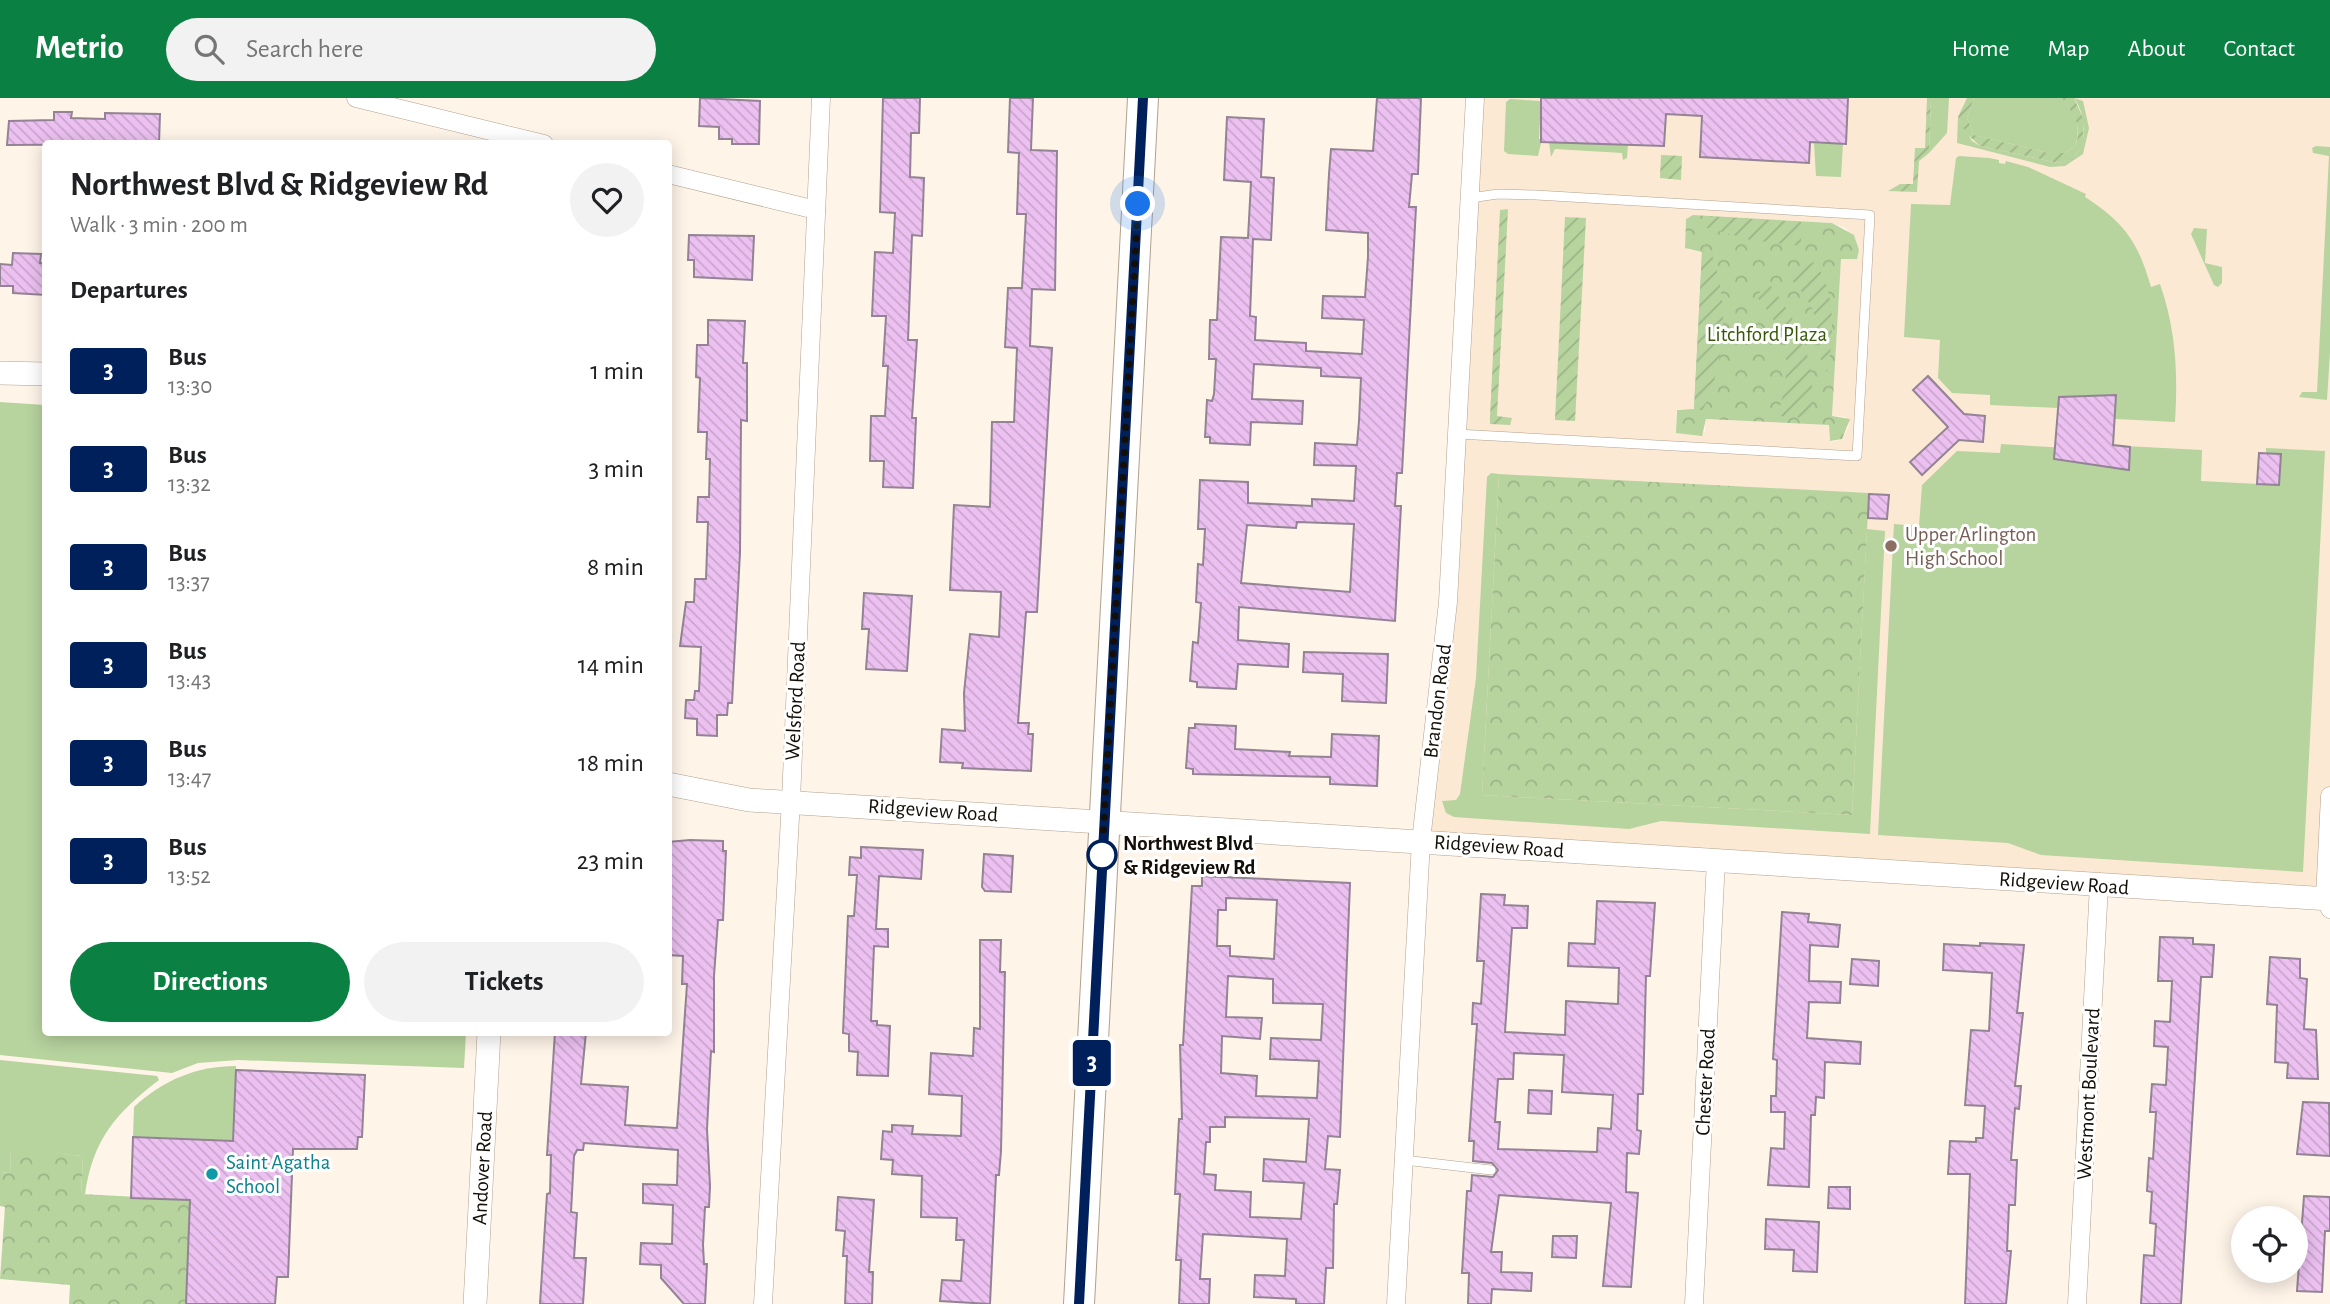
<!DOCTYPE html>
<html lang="en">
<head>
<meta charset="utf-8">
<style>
  :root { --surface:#fff; --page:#f2f2f2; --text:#202124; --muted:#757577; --accent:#0b8043 }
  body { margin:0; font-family:"Alegreya Sans",sans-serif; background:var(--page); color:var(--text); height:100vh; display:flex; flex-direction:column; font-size:26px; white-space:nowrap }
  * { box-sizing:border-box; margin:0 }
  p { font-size:23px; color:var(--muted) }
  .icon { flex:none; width:38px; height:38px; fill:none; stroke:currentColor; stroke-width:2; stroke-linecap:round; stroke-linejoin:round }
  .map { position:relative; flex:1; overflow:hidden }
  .sheet { position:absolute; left:42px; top:42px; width:630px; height:896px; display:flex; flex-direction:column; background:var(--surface); border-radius:7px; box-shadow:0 4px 18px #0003 }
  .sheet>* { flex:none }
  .badge { padding:0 14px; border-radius:5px; font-size:24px; line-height:46px }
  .controls { position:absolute; left:2231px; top:1108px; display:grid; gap:14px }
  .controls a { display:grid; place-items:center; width:77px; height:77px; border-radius:50%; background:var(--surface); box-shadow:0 4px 18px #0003; font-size:35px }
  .you { position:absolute; width:35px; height:35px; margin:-18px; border:5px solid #fff; border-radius:50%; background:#1a73e8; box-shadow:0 0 0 10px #1a73e833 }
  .map>.badge { position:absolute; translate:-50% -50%; box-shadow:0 0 0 4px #fff }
  h2 { padding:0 28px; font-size:26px; line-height:63px }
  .round { display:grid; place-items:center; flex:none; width:74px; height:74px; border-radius:37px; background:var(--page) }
  .overview { display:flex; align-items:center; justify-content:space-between; height:119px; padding:0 28px }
  h1 { font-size:33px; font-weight:700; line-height:52px }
  .cta { display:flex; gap:14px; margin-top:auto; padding:14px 28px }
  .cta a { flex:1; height:80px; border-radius:42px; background:var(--accent); color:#fff; font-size:28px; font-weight:700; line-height:80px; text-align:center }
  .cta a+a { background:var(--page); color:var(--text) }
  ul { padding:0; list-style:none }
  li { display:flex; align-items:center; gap:21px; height:98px; padding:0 28px }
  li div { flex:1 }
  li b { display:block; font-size:26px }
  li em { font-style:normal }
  li .badge { min-width:77px; font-weight:700; text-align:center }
  header { display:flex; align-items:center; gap:42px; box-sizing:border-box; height:98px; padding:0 35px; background:var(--accent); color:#fff }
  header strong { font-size:33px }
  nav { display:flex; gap:38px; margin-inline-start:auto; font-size:24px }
  .search { width:490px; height:63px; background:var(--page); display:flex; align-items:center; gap:18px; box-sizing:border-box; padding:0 24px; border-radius:38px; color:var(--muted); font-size:26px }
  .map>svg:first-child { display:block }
  .built { fill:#fce9d4; fill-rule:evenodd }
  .grass { fill:#b7d39e }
  .park { fill:url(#park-crowns) }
  .garden { fill:url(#garden-furrows) }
  .building { fill:url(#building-back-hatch); stroke:#938395; stroke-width:2; fill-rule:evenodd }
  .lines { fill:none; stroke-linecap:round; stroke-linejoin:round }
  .service-casing { stroke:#b1a18e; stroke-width:10 }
  .minor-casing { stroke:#b1a18e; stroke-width:19 }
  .tertiary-casing { stroke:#b1a18e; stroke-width:24 }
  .primary-casing { stroke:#b1a18e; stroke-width:32 }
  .service { stroke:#fff; stroke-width:9 }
  .minor { stroke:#fff; stroke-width:18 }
  .tertiary { stroke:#fff; stroke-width:23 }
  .primary { stroke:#fff; stroke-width:30 }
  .line-casing { stroke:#fff; stroke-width:16 }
  .line { stroke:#00205b; stroke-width:10 }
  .walk { stroke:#130e07; stroke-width:7; stroke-dasharray:0 12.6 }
  .education-dot { fill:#8d6e63; stroke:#fff; stroke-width:2.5 }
  .stop-dot { fill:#fff; stroke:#00205b; stroke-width:3.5 }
  .culture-dot { fill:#0f9aa8; stroke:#fff; stroke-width:2.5 }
  .labels { text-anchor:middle; stroke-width:6; stroke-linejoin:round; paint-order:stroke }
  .park-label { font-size:21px; fill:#375806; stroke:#fff }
  .education-label { font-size:21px; fill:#785e54; stroke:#fff; text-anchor:start }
  .street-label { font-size:21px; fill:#130e07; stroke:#fff }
  .stop-label { font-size:21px; font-weight:bold; fill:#130e07; stroke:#fff; text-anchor:start }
  .culture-label { font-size:21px; fill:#0d838f; stroke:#fff; text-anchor:start }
</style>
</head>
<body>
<header>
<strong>Metrio</strong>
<div class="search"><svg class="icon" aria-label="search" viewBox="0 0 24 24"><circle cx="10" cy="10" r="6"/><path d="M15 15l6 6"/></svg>Search here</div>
<nav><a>Home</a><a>Map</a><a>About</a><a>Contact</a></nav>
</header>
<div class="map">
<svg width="2330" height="1206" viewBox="0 0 2330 1206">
  <defs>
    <pattern id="park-crowns" width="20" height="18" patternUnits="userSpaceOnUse" patternTransform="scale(1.75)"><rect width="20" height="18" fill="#b7d39e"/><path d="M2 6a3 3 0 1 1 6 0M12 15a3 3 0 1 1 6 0" fill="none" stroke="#9cb487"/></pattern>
    <pattern id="garden-furrows" width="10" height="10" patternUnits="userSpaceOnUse" patternTransform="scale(1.75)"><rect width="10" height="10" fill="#b7d39e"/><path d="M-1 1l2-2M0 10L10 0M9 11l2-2" fill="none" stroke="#9cb487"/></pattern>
    <pattern id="building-back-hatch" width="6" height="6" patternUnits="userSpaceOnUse" patternTransform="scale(1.75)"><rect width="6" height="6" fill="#ecc1f1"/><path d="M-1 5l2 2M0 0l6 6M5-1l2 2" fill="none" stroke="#caa5cd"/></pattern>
  </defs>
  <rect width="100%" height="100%" fill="#fff4e8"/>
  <path class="built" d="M1475,0H2330V698L2325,800L1421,743L1448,504ZM1693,117L1832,125L1846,130L1859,152L1857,161L1841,160L1832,318L1846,319L1849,328L1842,341L1832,344L1829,340V327L1706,321L1705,334L1676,335V314L1679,311L1694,312L1702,153L1689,152L1685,148L1686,121Z"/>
  <g class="grass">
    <polygon points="1931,0 1949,0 1947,35 1929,55"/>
    <path d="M1974,0H2062C2074,14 2082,29 2075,48L2065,55H2048L1974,37L1967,20Z"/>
    <path d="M2074,0L2083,3L2089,30L2083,56L2065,68L2050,69L1957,45L1958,19L1972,43L1980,48L2058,65L2071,62C2089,45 2087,19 2074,0Z"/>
    <polygon points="1510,1 1541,3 1539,41 1542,41 1538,58 1508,56 1504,53 1506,4"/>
    <polygon points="1549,44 1628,46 1627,60 1623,62 1622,55 1555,51 1551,59"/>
    <polygon points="1814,45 1843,46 1841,79 1816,78"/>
    <polygon points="2316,48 2330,49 2330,254 2327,302 2299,299 2302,294 2317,294 2329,58 2313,55 2312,50"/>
    <path d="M1959,58L1989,60L1999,62V65L2005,66L2006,63L2028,69L2086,96L2085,99C2125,125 2138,144 2151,189L2160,186C2176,232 2178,275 2175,324L2058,318V310L1990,307V297L1952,295L1938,280L1940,242L1904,239L1911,106L1950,107L1956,60Z"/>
    <polygon points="2194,130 2207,131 2205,165 2222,169 2222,185 2218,189 2214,187 2191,136"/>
    <polygon points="0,304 45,307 46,934 466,935 464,970 238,962 198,965 172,975 0,957"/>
    <polygon points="2067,345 2202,352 2201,383 2278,387 2281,356 2266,355 2266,350 2325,353 2303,774 2041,757 2008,745 1878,737 1894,426 1919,428 1922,387 1957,353 2000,355 2001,346 2067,350"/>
    <polygon points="1491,375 1499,376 1482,697 1852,717 1867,431 1885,433 1870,736 1661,723 1629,731 1454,719 1446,715 1442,703 1456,702 1460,696 1476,580 1487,379"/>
    <path d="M0,962L157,978L159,982C116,1015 93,1041 85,1096H81L83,1058L11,1052L10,1075L0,1074Z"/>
    <path d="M236,968L233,1043L133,1039L134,1009C163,982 197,968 236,968Z"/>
  </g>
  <g class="park">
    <polygon points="1693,117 1832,125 1854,137 1859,152 1857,161 1841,161 1832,318 1850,321 1842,341 1830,343 1829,327 1706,321 1702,338 1676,335 1677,312 1694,311 1702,154 1685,150 1686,121"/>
    <polygon points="1499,376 1869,395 1852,717 1482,697"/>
    <polygon points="11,1051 83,1058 81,1096 231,1104 189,1122 186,1206 69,1206 70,1187 0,1181 5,1109 0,1108 0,1074 10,1075"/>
  </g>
  <g class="garden">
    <polygon points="1927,0 1931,0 1929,55 1919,63 1917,94 1888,93 1900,86 1913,86 1915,50 1925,50"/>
    <path d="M1967,0H1974L1967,20L1974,37L2048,55H2065L2075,48C2083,29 2073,15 2062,0H2074L2084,22L2083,46L2072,62L2058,65L1980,48L1966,35L1958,19Z"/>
    <polygon points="1661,57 1682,58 1681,82 1660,80"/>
    <polygon points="1508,111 1497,318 1512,320 1510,327 1490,326 1490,319 1500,112"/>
    <polygon points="1704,118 1801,124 1801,148 1751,142 1704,129"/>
    <polygon points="1565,119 1586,120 1575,323 1555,322"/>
    <path d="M1702,153L1711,154C1730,207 1726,261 1703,312H1694Z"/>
    <path d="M1814,164C1837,193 1834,238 1827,274C1815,260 1820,234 1814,216C1809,200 1796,187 1786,175Z"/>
    <path d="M1769,186C1801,227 1818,267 1811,320L1777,318C1793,270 1790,237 1756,198Z"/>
  </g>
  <g class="building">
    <polygon points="700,0 760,3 759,46 732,46 732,41 719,41 719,29 699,28"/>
    <polygon points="883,0 920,0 919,35 911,35 910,79 924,80 922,138 912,137 908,242 917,242 912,320 916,320 913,390 883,389 884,363 870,363 871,318 885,318 888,268 883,268 886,218 872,218 875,154 893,155 895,115 880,114"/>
    <polygon points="1010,0 1033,0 1031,52 1057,53 1055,192 1032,191 1030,248 1052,250 1037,514 1026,514 1018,625 1029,625 1028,636 1033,636 1031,673 962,670 963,665 940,664 942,631 965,633 964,595 970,536 999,539 1001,494 950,492 954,407 990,409 992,324 1014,324 1017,250 1005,249 1008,190 1022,190 1026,116 1017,116 1019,55 1008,54"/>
    <path d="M1377,0H1421L1418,76H1412L1409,109H1416L1402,375H1397L1395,408H1401L1395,523L1239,509L1238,542L1289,546L1288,569L1238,566L1236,591L1197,589V584L1190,583L1193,544L1198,545L1201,505L1196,504L1198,466L1203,467L1205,431H1198L1200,382L1248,384V405L1312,408V401L1354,403L1356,368L1314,367L1315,345L1357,347L1359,323L1361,280L1321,278V270L1254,266L1252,301L1303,303L1302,326L1251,324L1250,347L1210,345V339H1205L1207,302L1212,303L1214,296L1216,261H1209L1210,222H1217L1221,139L1248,140L1251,84L1224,82L1227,19L1264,21L1261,79L1274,80L1271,142L1253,141L1250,218L1256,219L1255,242L1306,245V253L1362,256L1364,222L1322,220L1323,198L1365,199L1368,159V135L1326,132L1329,76L1331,51L1373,53ZM1297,424L1354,426L1350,494L1241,485L1247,427L1296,430Z"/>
    <polygon points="1541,0 1848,0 1846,46 1810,44 1809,65 1700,59 1702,18 1666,16 1664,48 1541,44"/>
    <polygon points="54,14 72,14 71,20 105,21 105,15 160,16 159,46 7,47 9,23 54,22"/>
    <polygon points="689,137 754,138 752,182 694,179 694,162 688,162"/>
    <polygon points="13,155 41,156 40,165 46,165 46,197 13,195 13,188 0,188 0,166 12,167"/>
    <polygon points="708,222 745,223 743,265 747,265 747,323 741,322 740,455 732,605 728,605 727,617 717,617 717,638 697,637 697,621 685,620 686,602 694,602 695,593 699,593 701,549 680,548 686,504 694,504 695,481 706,481 708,424 697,424 698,399 709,399 710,361 706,361 707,334 698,334 700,280 696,279 697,247 708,247"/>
    <polygon points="1928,278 1964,316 1985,318 1983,344 1959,342 1922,377 1910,364 1948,329 1913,292"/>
    <polygon points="2116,297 2113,347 2130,349 2129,372 2054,361 2059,299"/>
    <polygon points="2259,355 2281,356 2279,387 2257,386"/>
    <polygon points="1869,396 1889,397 1887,421 1868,420"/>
    <polygon points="864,495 912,498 907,573 866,571 869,531 862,531"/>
    <polygon points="1304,554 1388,556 1386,605 1342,603 1343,576 1303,574"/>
    <polygon points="1195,626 1236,628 1235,651 1290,654 1289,658 1331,659 1332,636 1379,638 1377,688 1330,686 1330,679 1193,676 1193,671 1186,670 1189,630 1195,630"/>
    <polygon points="690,742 723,743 723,753 726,753 723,822 718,822 714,878 714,954 711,953 707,1031 710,1088 709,1109 705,1109 703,1147 704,1166 707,1166 705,1206 684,1206 661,1180 661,1167 640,1166 641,1145 672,1146 673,1107 643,1105 643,1086 677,1087 678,1052 584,1045 583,1052 577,1052 574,1058 571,1114 577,1115 574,1160 586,1160 583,1206 540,1206 547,1096 550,1095 551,1057 547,1057 555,934 586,934 581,986 628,989 625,1027 677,1030 687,886 682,886 683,858 668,857 668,744"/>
    <polygon points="861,749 923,752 921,781 879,778 876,831 888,831 888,849 874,848 871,923 877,923 877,927 890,928 888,978 857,977 858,954 849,953 849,936 843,935 848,818 854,818 857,777 849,777 850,759 861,760"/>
    <polygon points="984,756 1013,758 1011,794 985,793 982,789"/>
    <path d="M1202,778L1350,785L1340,1039L1328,1038L1325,1071L1340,1072L1337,1106H1334L1333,1170H1326L1324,1206H1296V1201L1254,1199L1255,1177L1285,1178L1287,1141L1203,1136L1200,1181H1210L1209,1206H1179L1181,1162H1176L1180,1096H1175L1179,1021H1182L1180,947H1183L1192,788H1202ZM1226,800L1277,802L1274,861L1230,858V848H1217L1218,812H1226ZM1228,878L1273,881V905L1323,906L1321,942L1271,940L1270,961L1319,963L1317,1000L1256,998L1257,978L1221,975L1222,938L1260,941L1262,920L1226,919ZM1225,1019L1309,1021L1306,1064L1264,1061L1263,1083L1304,1085L1301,1121L1250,1119L1251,1094L1215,1092L1216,1077L1204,1076L1206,1044H1210V1029H1225Z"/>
    <path d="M1481,796L1505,797L1504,807L1528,808L1527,830H1512L1505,934L1565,937L1566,903L1618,906L1619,870L1568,868L1569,845L1595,846L1597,803L1655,805L1650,878H1646L1643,996H1638L1637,1032L1641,1033L1639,1056L1627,1055L1626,1094L1638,1095L1631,1189L1603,1188L1611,1105L1499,1097L1491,1154H1502L1501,1174L1532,1175L1531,1193L1492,1191L1491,1206H1468L1469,1175H1462L1467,1093H1471L1472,1077L1493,1079L1498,1072L1492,1065L1473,1063L1474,1043H1469L1477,926H1472L1473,905L1481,906L1484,863H1477ZM1514,955L1564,957L1562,994L1613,997L1611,1031L1598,1030L1597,1054L1498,1051L1500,1024H1495L1498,981H1513Z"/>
    <polygon points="1782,814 1809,816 1808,824 1840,827 1838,849 1810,847 1809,883 1841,884 1840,905 1809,904 1807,940 1861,944 1860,966 1825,964 1824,1000 1816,999 1815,1017 1811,1017 1809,1089 1768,1087 1771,1050 1784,1051 1785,1014 1771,1014 1771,998 1776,998 1777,962 1773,961"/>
    <polygon points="2160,839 2193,840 2193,846 2214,847 2212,879 2201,879 2181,1206 2141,1206 2144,1157 2154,1158 2156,1126 2150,1125 2152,1094 2147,1093 2149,1060 2153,1061 2156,1014 2150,1014 2152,986 2166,987 2168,949 2154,948 2155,923 2170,924 2172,883 2158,883"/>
    <polygon points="980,842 1001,842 1000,874 1005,874 1001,1053 999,1077 996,1077 990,1206 940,1203 942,1182 961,1183 964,1142 956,1142 957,1120 921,1119 922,1078 892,1076 893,1062 881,1061 883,1033 892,1034 892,1027 913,1028 912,1036 961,1038 962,998 929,996 931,955 973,958 974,930 980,931"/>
    <polygon points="1980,845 2024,847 2017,915 2023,915 2015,988 2021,988 2019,1011 2015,1010 2011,1062 2017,1062 2015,1107 2009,1107 2007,1153 2011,1153 2006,1206 1965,1206 1970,1076 1948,1076 1950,1043 1976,1044 1976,1040 1983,1040 1985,1008 1965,1007 1971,932 1989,933 1992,875 1943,872 1944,846 1980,848"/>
    <polygon points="2270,859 2300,861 2300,880 2307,881 2304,931 2316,932 2318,981 2287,980 2288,965 2275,964 2277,907 2267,906"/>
    <polygon points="1852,861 1879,863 1878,888 1850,886"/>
    <polygon points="236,972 365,977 362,1039 358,1039 357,1051 293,1051 288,1179 277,1179 275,1206 186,1206 190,1102 131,1100 133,1039 233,1043"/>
    <polygon points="1529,992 1552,993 1551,1016 1528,1015"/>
    <polygon points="2303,1004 2329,1005 2330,1058 2297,1056"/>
    <polygon points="1829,1089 1850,1089 1850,1111 1828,1110"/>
    <polygon points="2304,1098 2330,1099 2330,1133 2325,1133 2322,1194 2297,1193"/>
    <polygon points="838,1099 874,1102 869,1174 873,1174 872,1206 845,1206 847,1158 843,1158 845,1133 836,1132"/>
    <polygon points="1766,1121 1819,1124 1817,1174 1793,1173 1794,1152 1765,1151"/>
    <polygon points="1553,1138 1577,1138 1576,1160 1552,1159"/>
  </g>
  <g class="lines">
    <g class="service-casing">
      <g id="service">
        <polyline points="1457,336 1857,358 1870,117 1536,97 1498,96 1470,100"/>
        <polyline points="1404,1062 1491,1072"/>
      </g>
    </g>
    <g class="minor-casing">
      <g id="minor">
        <polyline points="356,0 544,46"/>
        <polyline points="668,76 816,112"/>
        <polyline points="2330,698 2325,800 2330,811"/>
        <polyline points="763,1206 791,702 821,0"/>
        <polyline points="1396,1206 1421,743 1448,504 1475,0"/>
        <polyline points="1694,1206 1716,762"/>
        <polyline points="2077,1206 2099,787"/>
      </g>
    </g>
    <g class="tertiary-casing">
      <g id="tertiary">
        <polyline points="0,275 46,276"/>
        <polyline points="668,686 749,702 2330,801"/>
        <polyline points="475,1206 489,934"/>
      </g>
    </g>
    <g class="primary-casing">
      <polyline id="primary" points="1079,1206 1143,0"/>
    </g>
    <use href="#service" class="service"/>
    <use href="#minor" class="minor"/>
    <use href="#tertiary" class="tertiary"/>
    <use href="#primary" class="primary"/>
  </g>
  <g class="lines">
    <g class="line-casing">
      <polyline id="line" points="1079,1206 1143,0"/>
    </g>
    <use href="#line" class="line"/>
    <polyline class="walk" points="1102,757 1138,106"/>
  </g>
  <circle class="education-dot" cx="1891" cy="448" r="7"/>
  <circle class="stop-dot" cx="1102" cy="757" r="14"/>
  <circle class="culture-dot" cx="212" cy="1076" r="7"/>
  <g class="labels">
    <g class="park-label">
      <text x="1767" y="243">Litchford Plaza</text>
    </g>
    <g class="education-label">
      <text x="1905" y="443">Upper Arlington<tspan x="1905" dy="24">High School</tspan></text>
    </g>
    <g class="street-label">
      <text transform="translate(795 603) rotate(-87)" y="7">Welsford Road</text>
      <text transform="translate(1437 603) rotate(-83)" y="7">Brandon Road</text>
      <text transform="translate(933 712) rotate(4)" y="7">Ridgeview Road</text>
      <text transform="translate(1499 748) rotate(4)" y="7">Ridgeview Road</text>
      <text transform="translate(2064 785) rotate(4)" y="7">Ridgeview Road</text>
      <text transform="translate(1705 984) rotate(-87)" y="7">Chester Road</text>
      <text transform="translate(2088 996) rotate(-87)" y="7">Westmont Boulevard</text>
      <text transform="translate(482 1070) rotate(-87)" y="7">Andover Road</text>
    </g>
    <g class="stop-label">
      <text x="1123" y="752">Northwest Blvd<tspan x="1123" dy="24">&amp; Ridgeview Rd</tspan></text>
    </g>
    <g class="culture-label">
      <text x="226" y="1071">Saint Agatha<tspan x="226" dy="24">School</tspan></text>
    </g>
  </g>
</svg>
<div class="controls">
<a><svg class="icon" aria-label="locate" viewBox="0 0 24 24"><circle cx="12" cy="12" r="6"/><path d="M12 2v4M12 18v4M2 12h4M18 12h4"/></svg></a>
</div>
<div class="you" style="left:1138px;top:106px"></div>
<b class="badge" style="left:1092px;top:965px;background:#00205b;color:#fff">3</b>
<section class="sheet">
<div class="overview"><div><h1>Northwest Blvd &amp; Ridgeview Rd</h1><p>Walk · 3 min · 200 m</p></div><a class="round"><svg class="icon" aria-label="heart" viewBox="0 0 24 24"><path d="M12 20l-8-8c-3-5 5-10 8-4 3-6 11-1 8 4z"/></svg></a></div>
<h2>Departures</h2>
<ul>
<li><span class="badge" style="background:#00205b;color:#fff">3</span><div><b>Bus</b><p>13:30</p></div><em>1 min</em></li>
<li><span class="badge" style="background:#00205b;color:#fff">3</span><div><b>Bus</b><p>13:32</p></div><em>3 min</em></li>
<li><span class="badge" style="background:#00205b;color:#fff">3</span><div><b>Bus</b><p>13:37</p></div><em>8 min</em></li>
<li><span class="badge" style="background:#00205b;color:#fff">3</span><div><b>Bus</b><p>13:43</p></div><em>14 min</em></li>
<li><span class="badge" style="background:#00205b;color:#fff">3</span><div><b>Bus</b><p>13:47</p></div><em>18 min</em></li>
<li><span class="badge" style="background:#00205b;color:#fff">3</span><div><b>Bus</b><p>13:52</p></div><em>23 min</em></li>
</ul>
<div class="cta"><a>Directions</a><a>Tickets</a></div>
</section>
</div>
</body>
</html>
